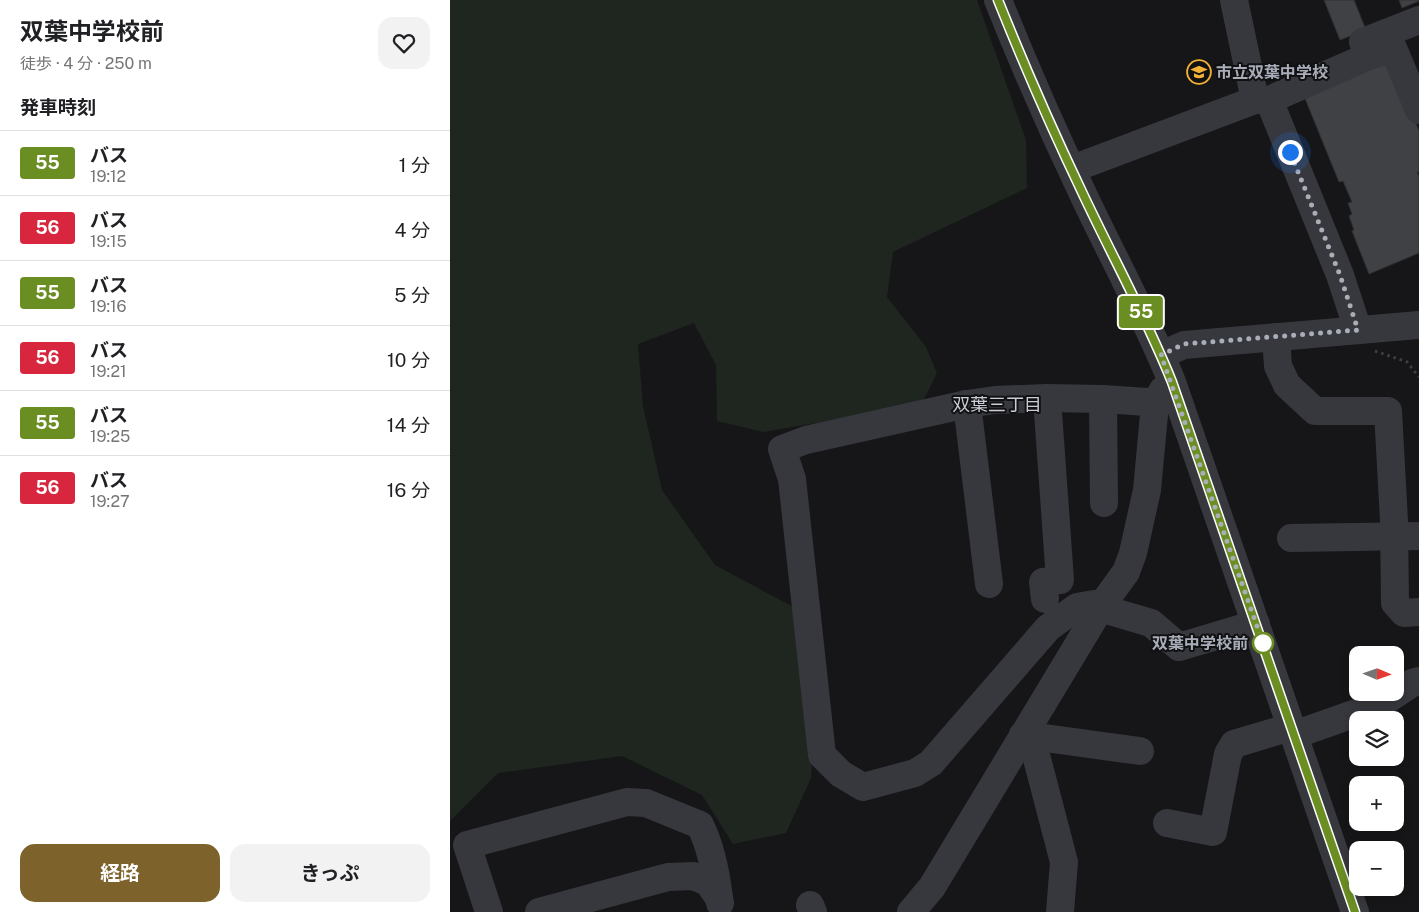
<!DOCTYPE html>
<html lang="ja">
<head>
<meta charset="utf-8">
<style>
  :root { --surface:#fff; --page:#f2f2f2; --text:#202124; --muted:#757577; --line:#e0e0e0; --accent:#7e622b }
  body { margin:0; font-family:"Public Sans","Noto Sans JP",sans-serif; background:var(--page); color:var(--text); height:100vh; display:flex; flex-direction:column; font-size:19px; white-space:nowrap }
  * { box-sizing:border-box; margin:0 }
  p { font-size:16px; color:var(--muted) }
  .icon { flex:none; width:28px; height:28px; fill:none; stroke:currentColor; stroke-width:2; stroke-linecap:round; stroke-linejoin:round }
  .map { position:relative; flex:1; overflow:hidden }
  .panel { display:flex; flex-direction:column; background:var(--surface); width:450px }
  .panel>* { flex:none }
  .badge { padding:0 10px; border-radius:4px; font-size:18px; line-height:32px }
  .needle { width:32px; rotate:92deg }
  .tools { position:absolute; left:899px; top:646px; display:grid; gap:10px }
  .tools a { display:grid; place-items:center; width:55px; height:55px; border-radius:10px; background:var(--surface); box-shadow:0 2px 8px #0003; font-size:25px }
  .you { position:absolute; width:25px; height:25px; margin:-12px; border:4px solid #fff; border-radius:50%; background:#1a73e8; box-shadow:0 0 0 8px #1a73e833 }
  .map>.badge { position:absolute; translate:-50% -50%; box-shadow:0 0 0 2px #fff }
  h2 { padding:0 20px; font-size:19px; line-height:45px }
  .round { display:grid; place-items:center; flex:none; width:52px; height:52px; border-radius:15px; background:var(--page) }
  .head { display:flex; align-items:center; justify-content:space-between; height:85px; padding:0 20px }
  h1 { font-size:24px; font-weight:700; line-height:38px }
  .primary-button { display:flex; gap:10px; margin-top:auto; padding:10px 20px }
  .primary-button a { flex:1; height:58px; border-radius:15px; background:var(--accent); color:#fff; font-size:20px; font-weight:700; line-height:58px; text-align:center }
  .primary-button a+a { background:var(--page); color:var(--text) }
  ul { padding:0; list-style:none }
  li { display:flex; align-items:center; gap:15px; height:65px; padding:0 20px; border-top:1px solid var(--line) }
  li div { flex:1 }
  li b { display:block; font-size:19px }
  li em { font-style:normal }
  li .badge { min-width:55px; font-weight:700; text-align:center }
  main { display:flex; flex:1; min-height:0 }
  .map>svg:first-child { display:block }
  .green { fill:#1e261f }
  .building { fill:#404145; stroke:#303034 }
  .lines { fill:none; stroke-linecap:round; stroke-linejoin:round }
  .path { stroke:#3d3f44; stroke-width:3; stroke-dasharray:2.5 4; stroke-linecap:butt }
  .minor { stroke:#37383d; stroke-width:28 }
  .line-casing { stroke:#fff; stroke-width:11 }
  .line { stroke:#6b8e23; stroke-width:8 }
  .walk { stroke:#a8adb8; stroke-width:5; stroke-dasharray:0 9 }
  .stop-dot { fill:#fff; stroke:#6b8e23; stroke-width:2.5 }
  .labels { text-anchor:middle; stroke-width:4; stroke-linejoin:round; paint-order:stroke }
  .poi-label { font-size:16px; font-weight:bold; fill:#a8adb8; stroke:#111113; text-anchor:start }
  .stop-label { font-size:16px; font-weight:bold; fill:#a8adb8; stroke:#111113; text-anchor:end }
  .neighbourhood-label { font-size:18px; fill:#c9ccd4; stroke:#111113 }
</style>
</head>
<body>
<main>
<section class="panel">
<div class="head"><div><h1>双葉中学校前</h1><p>徒歩 · 4 分 · 250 m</p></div><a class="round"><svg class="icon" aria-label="heart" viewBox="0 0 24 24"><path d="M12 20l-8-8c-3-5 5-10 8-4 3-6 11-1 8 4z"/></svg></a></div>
<h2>発車時刻</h2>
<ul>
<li><span class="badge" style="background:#6b8e23;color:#fff">55</span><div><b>バス</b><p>19:12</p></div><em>1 分</em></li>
<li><span class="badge" style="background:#d7263d;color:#fff">56</span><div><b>バス</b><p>19:15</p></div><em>4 分</em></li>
<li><span class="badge" style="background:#6b8e23;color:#fff">55</span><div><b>バス</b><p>19:16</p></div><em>5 分</em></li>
<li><span class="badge" style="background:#d7263d;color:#fff">56</span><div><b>バス</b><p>19:21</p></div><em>10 分</em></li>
<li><span class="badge" style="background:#6b8e23;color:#fff">55</span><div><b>バス</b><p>19:25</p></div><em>14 分</em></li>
<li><span class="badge" style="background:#d7263d;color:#fff">56</span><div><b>バス</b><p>19:27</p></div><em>16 分</em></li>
</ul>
<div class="primary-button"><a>経路</a><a>きっぷ</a></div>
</section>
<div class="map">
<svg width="969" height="912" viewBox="0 0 969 912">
  <rect width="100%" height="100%" fill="#161618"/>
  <polygon class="green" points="0,0 527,0 576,140 577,188 443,252 437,297 476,347 487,373 471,405 313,432 267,421 266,365 244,323 188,344 193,406 212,490 265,565 347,609 370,636 361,778 336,833 283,844 252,795 172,756 48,773 0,821"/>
  <g class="building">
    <polygon points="874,0 904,0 916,30 890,40"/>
    <polygon points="949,0 969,0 969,1 952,8"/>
    <polygon points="940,60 969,131 969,172 967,172 969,177 969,253 919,274 902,231 904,230 899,216 902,214 898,203 902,202 893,181 889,182 854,96"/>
  </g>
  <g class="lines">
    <polyline class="path" points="925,351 957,362 969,377"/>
    <g class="minor">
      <path d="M548,0C574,65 602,129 632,192C662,256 696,317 722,382L905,912"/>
      <polyline points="784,0 805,100"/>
      <polyline points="914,43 913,42 969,20"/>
      <polyline points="819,100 890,275 908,330"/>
      <polyline points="622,169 805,100 819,100 919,56 943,48 969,110"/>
      <polyline points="826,337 828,366 837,385 865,411 938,411 944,521 945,603 954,613 969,612"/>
      <polyline points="711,355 734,345 969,325"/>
      <polyline points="653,399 654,503"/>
      <polyline points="517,404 539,584"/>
      <polyline points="705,404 698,402 653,399 597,398 545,400 517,404 356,440 332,449 342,479 372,755 391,774 413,787 465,773 481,763 598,628 627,607 644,604 652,605 660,611 701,623 729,647 806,624"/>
      <polyline points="841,538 969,536"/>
      <polyline points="595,599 593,582 610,580 597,398"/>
      <polyline points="573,735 586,755 614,862 610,912"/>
      <polyline points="573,735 690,751"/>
      <polyline points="844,735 929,705 962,683 969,681"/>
      <polyline points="717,823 763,832 778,754 784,744 841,727"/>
      <polyline points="360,905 363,912"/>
      <path d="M39,912L17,845L177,802L196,803L250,825C261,847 266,873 269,898"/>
      <polyline points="89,912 218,877 243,876 258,882 269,898 270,903"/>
      <polyline points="461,912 482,887 652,605 676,572 683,553 697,490 705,404 713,390"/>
    </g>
  </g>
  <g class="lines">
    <g class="line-casing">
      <path id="line" d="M548,0C574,65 602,129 632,192C662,256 696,317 722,382L905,912"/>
    </g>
    <use href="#line" class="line"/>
    <polyline class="walk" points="813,643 711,355 734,344 908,330 890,275 840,152"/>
  </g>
  <defs>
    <g id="school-ring" transform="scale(1.25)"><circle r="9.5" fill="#111113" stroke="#f2b134" stroke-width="1.5"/><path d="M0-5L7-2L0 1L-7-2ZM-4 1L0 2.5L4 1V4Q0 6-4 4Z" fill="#f2b134"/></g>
  </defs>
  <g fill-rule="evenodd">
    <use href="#school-ring" x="749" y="72"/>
  </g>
  <circle class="stop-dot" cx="813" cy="643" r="10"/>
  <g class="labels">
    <g class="poi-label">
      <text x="766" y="78">市立双葉中学校</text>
    </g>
    <g class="stop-label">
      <text x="798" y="649">双葉中学校前</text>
    </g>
    <g class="neighbourhood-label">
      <text x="547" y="411">双葉三丁目</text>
    </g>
  </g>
</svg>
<div class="tools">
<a><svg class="needle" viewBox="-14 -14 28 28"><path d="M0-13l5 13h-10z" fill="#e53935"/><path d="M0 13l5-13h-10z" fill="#757577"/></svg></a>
<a><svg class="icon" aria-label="layers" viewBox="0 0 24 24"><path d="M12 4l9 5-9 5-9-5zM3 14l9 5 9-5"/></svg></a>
<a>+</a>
<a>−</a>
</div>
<div class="you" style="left:840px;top:152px"></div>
<b class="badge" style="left:691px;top:312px;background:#6b8e23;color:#fff">55</b>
</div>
</main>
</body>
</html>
